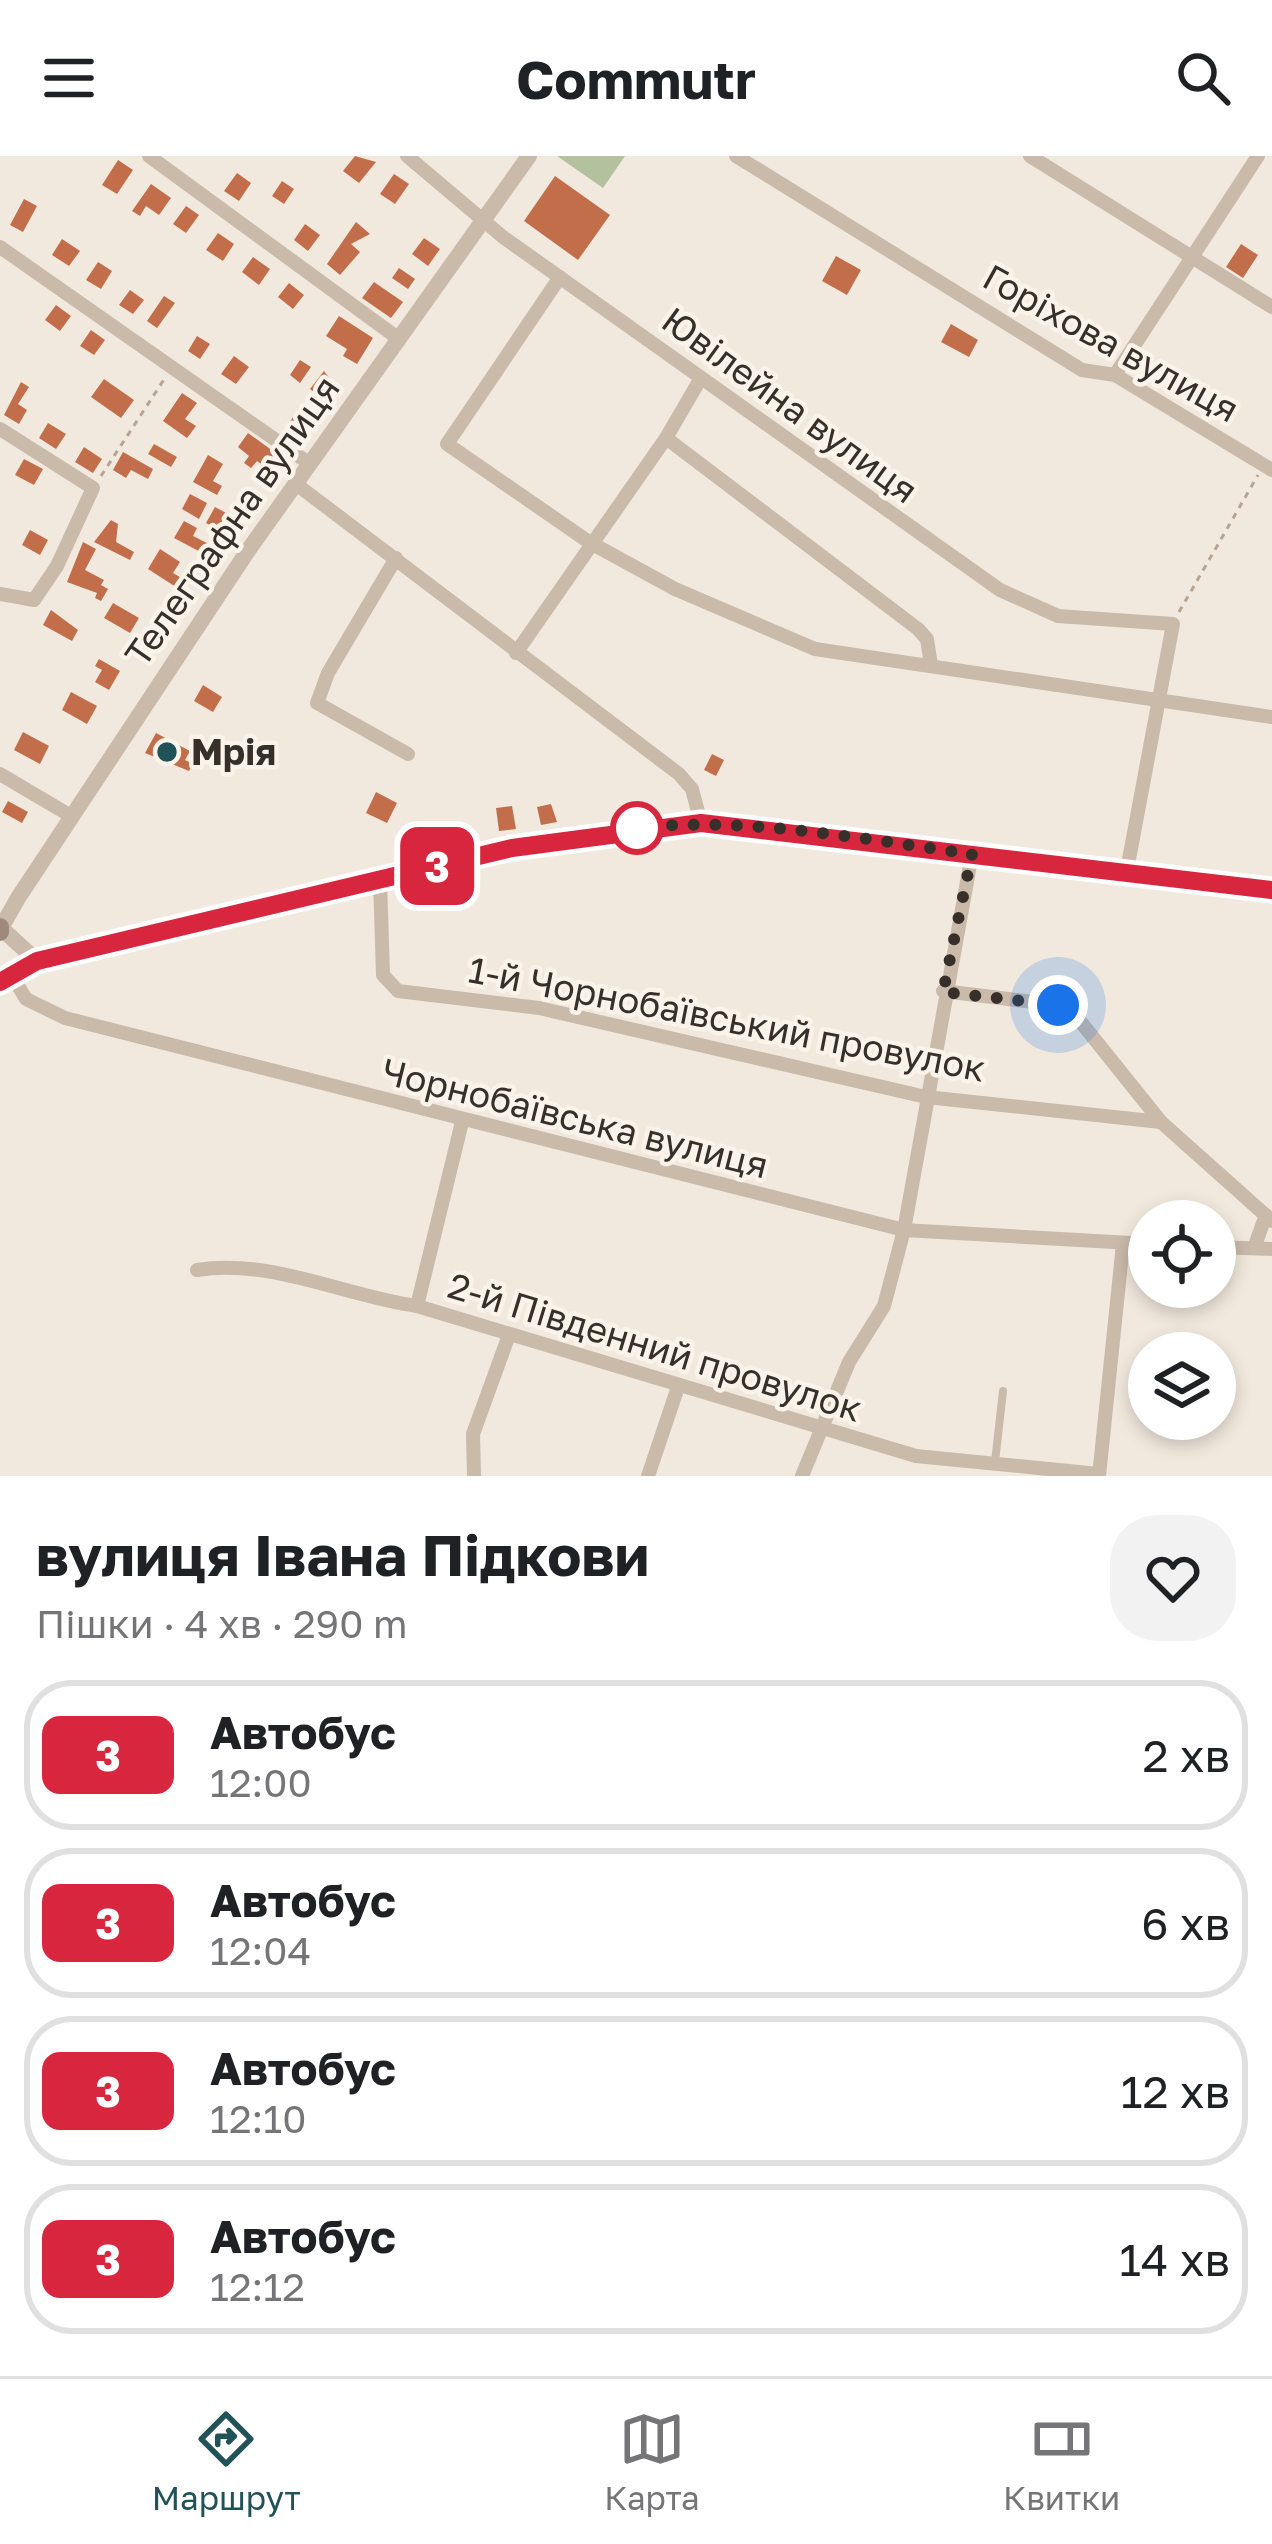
<!DOCTYPE html>
<html lang="uk">
<head>
<meta charset="utf-8">
<style>
  :root { --surface:#fff; --page:#f2f2f2; --text:#202124; --muted:#757577; --line:#e0e0e0; --accent:#205258 }
  body { margin:0; font-family:"Golos Text",sans-serif; background:var(--page); color:var(--text); height:100vh; display:flex; flex-direction:column; font-size:45px; white-space:nowrap }
  * { box-sizing:border-box; margin:0 }
  p { font-size:39px; color:var(--muted) }
  .icon { flex:none; width:66px; height:66px; fill:none; stroke:currentColor; stroke-width:2; stroke-linecap:round; stroke-linejoin:round }
  .map { position:relative; height:1320px; overflow:hidden }
  .details { display:flex; flex-direction:column; background:var(--surface); flex:1 }
  .details>* { flex:none }
  .badge { padding:0 24px; border-radius:18px; font-size:42px; line-height:78px }
  .buttons { position:absolute; left:1128px; top:1044px; display:grid; gap:24px }
  .buttons a { display:grid; place-items:center; width:108px; height:108px; border-radius:50%; background:var(--surface); box-shadow:0 6px 18px #0003; font-size:60px }
  .you { position:absolute; width:60px; height:60px; margin:-30px; border:9px solid #fff; border-radius:50%; background:#1a73e8; box-shadow:0 0 0 18px #1a73e833 }
  .map>.badge { position:absolute; translate:-50% -50%; box-shadow:0 0 0 6px #fff }
  .round { display:grid; place-items:center; flex:none; width:126px; height:126px; border-radius:48px; background:var(--page) }
  .summary { display:flex; align-items:center; justify-content:space-between; height:204px; padding:0 36px }
  h1 { font-size:57px; font-weight:700; line-height:90px }
  ul { padding:0; list-style:none }
  li { display:flex; align-items:center; gap:36px; height:150px; margin:0 24px 18px; padding:0 12px; border:6px solid var(--line); border-radius:48px }
  li div { flex:1 }
  li b { display:block; font-size:45px }
  li em { font-style:normal }
  li .badge { min-width:132px; font-weight:700; text-align:center }
  header { display:flex; justify-content:space-between; align-items:center; height:156px; padding:0 36px; background:var(--surface); font-size:54px; font-weight:700 }
  .tab-bar { display:flex; justify-content:space-around; align-items:center; height:168px; border-top:3px solid var(--line); background:var(--surface); font-size:33px; color:var(--muted) }
  .tab-bar a { display:grid; justify-items:center; gap:6px }
  .tab-bar .current { color:var(--accent) }
  .map>svg:first-child { display:block }
  .green { fill:#b3c19e }
  .building { fill:#c26e4b }
  .lines { fill:none; stroke-linecap:round; stroke-linejoin:round }
  .path { stroke:#b6a494; stroke-width:3; stroke-dasharray:6 6; stroke-linecap:butt }
  .service { stroke:#cabaaa; stroke-width:8 }
  .minor { stroke:#cabaaa; stroke-width:14 }
  .tertiary { stroke:#cabaaa; stroke-width:16 }
  .secondary { stroke:#9e897b; stroke-width:18 }
  .line-casing { stroke:#fff; stroke-width:27 }
  .line { stroke:#d7263d; stroke-width:18 }
  .walk { stroke:#372f29; stroke-width:12; stroke-dasharray:0 21.6 }
  .poi-dot { fill:#205258; stroke:#f9f3ea; stroke-width:4.5 }
  .stop-dot { fill:#fff; stroke:#d7263d; stroke-width:6 }
  .labels { text-anchor:middle; stroke-width:9; stroke-linejoin:round; paint-order:stroke }
  .street-label { font-size:36px; fill:#372f29; stroke:#f9f3ea }
  .poi-label { font-size:36px; font-weight:bold; fill:#372f29; stroke:#f9f3ea; text-anchor:start }
</style>
</head>
<body>
<header><svg class="icon" aria-label="menu" viewBox="0 0 24 24"><path d="M4 6h16M4 12h16M4 18h16"/></svg>Commutr<svg class="icon" aria-label="search" viewBox="0 0 24 24"><circle cx="10" cy="10" r="6"/><path d="M15 15l6 6"/></svg></header>
<div class="map">
<svg width="1272" height="1320" viewBox="0 0 1272 1320">
  <rect width="100%" height="100%" fill="#f2e9de"/>
  <polygon class="green" points="557,0 625,0 603,32"/>
  <g class="building">
    <polygon points="355,0 376,6 359,27 343,15"/>
    <polygon points="118,4 133,14 117,38 102,29"/>
    <polygon points="237,17 251,27 239,45 224,35"/>
    <polygon points="394,18 409,28 395,48 380,38"/>
    <polygon points="555,20 610,59 578,104 524,65"/>
    <polygon points="282,25 294,33 284,48 272,40"/>
    <polygon points="151,28 171,42 159,59 146,50 140,60 132,55"/>
    <polygon points="24,43 37,50 23,76 10,69"/>
    <polygon points="186,50 199,59 186,77 173,68"/>
    <polygon points="356,66 370,78 351,88 360,96 340,119 327,108"/>
    <polygon points="305,68 320,79 308,95 294,84"/>
    <polygon points="218,77 234,88 223,105 206,94"/>
    <polygon points="424,82 440,93 428,110 412,98"/>
    <polygon points="62,83 80,95 69,110 52,99"/>
    <polygon points="1241,88 1258,99 1243,122 1226,111"/>
    <polygon points="836,100 861,114 847,139 822,125"/>
    <polygon points="253,101 270,113 259,129 242,116"/>
    <polygon points="98,106 112,115 101,133 86,124"/>
    <polygon points="399,112 415,123 408,133 392,122"/>
    <polygon points="374,126 403,146 391,162 362,142"/>
    <polygon points="289,127 304,139 293,153 278,141"/>
    <polygon points="130,134 144,144 133,158 119,149"/>
    <polygon points="164,140 175,147 157,172 147,165"/>
    <polygon points="56,149 71,160 60,175 45,164"/>
    <polygon points="339,160 373,182 357,208 343,200 347,193 326,180"/>
    <polygon points="951,168 978,184 969,201 941,186"/>
    <polygon points="91,174 105,184 94,199 80,190"/>
    <polygon points="197,180 210,188 200,203 188,195"/>
    <polygon points="234,200 249,211 236,228 221,218"/>
    <polygon points="300,204 311,211 300,227 290,219"/>
    <polygon points="324,215 337,232 327,246 310,233"/>
    <polygon points="104,223 134,244 121,262 91,241"/>
    <polygon points="21,226 29,231 18,248 27,254 19,268 4,259"/>
    <polygon points="182,237 197,247 185,263 196,270 187,282 163,265"/>
    <polygon points="309,253 318,259 305,278 289,267 298,254 305,258"/>
    <polygon points="48,267 66,278 56,293 39,282"/>
    <polygon points="248,277 284,303 274,317 257,305 251,312 244,307 249,300 238,291"/>
    <polygon points="154,288 177,301 171,311 148,298"/>
    <polygon points="84,291 102,303 93,317 75,306"/>
    <polygon points="123,296 153,313 148,323 131,314 126,322 113,314"/>
    <polygon points="208,299 223,308 213,325 222,330 217,339 193,326"/>
    <polygon points="24,303 43,313 34,329 15,319"/>
    <polygon points="190,338 207,347 199,363 182,353"/>
    <polygon points="215,351 230,359 221,375 206,367"/>
    <polygon points="111,364 118,368 116,386 134,396 130,404 94,386"/>
    <polygon points="184,365 197,372 193,380 213,390 208,400 174,382"/>
    <polygon points="30,374 48,384 40,399 22,389"/>
    <polygon points="83,386 96,393 85,414 104,424 101,429 108,433 101,445 95,442 97,437 67,426"/>
    <polygon points="160,393 180,406 173,417 185,424 179,433 148,413"/>
    <polygon points="113,447 139,462 130,477 104,462"/>
    <polygon points="51,454 78,474 72,485 43,469"/>
    <polygon points="99,503 120,515 109,534 95,526 102,514 95,510"/>
    <polygon points="203,529 222,541 213,556 194,545"/>
    <polygon points="71,536 97,550 87,568 62,554"/>
    <polygon points="23,576 49,590 40,608 14,594"/>
    <polygon points="156,577 190,595 185,604 193,608 189,615 145,597"/>
    <polygon points="712,598 724,604 716,620 704,614"/>
    <polygon points="376,636 397,647 387,667 366,657"/>
    <polygon points="8,645 28,656 22,667 2,656"/>
    <polygon points="551,648 557,666 541,669 537,651"/>
    <polygon points="512,650 516,673 499,675 496,652"/>
  </g>
  <g class="lines">
    <g class="path">
      <polyline points="101,320 165,222"/>
      <polyline points="1179,456 1258,319"/>
    </g>
    <polyline class="service" points="995,1306 1003,1235"/>
    <g class="minor">
      <polyline points="149,0 399,183"/>
      <polyline points="407,0 503,81 1000,434 1058,460 1173,468 1127,714"/>
      <polyline points="736,0 1082,214 1115,219 1272,314"/>
      <polyline points="1030,0 1272,151"/>
      <polyline points="0,91 310,308"/>
      <polyline points="560,121 447,288 589,386 675,433 815,493 1272,561"/>
      <polyline points="1115,219 1258,0"/>
      <polyline points="0,273 93,332 57,410 34,444 0,438"/>
      <polyline points="666,282 918,473 927,483 931,509"/>
      <polyline points="296,328 679,618 692,633 701,667"/>
      <polyline points="396,402 328,517 317,547 408,598"/>
      <polyline points="516,497 666,282 701,222"/>
      <polyline points="0,618 71,660"/>
      <polyline points="380,724 383,819 398,835 539,852 926,941 1161,966"/>
      <polyline points="11,818 26,843 65,862 904,1074 1149,1088"/>
      <polyline points="943,835 1058,849 1076,860 1161,966 1272,1065"/>
      <polyline points="1215,1091 1272,1093"/>
      <polyline points="1254,1092 1266,1059"/>
      <path d="M197,1114C270,1102 345,1140 417,1150L916,1300L1099,1318"/>
      <polyline points="417,1150 462,966"/>
      <polyline points="474,1320 473,1278 509,1179"/>
      <polyline points="648,1320 678,1231"/>
      <polyline points="802,1320 849,1206 884,1150 904,1074 972,698"/>
      <polyline points="1099,1320 1123,1088"/>
    </g>
    <g class="tertiary">
      <polyline points="37,805 1,772 18,742 247,396 529,0"/>
      <polyline points="0,827 37,805 512,691 701,667 1272,734"/>
    </g>
    <polyline class="secondary" points="0,771 0,776"/>
  </g>
  <g class="lines">
    <g class="line-casing">
      <polyline id="line" points="0,826 37,805 512,692 701,667 1272,734"/>
    </g>
    <use href="#line" class="line"/>
    <path class="walk" d="M637,672H633C746,660 860,683 972,698L943,836L1058,849"/>
  </g>
  <circle class="poi-dot" cx="167" cy="596" r="12"/>
  <circle class="stop-dot" cx="637" cy="672" r="24"/>
  <g class="labels">
    <g class="street-label">
      <text transform="translate(1111 187) rotate(29)" y="13">Горіхова вулиця</text>
      <text transform="translate(790 249) rotate(36)" y="13">Ювілейна вулиця</text>
      <text transform="translate(232 365) rotate(-55)" y="13">Телеграфна вулиця</text>
      <text transform="translate(727 863) rotate(11)" y="13">1-й Чорнобаївський провулок</text>
      <text transform="translate(575 962) rotate(14)" y="13">Чорнобаївська вулиця</text>
      <text transform="translate(655 1191) rotate(17)" y="13">2-й Південний провулок</text>
    </g>
    <g class="poi-label">
      <text x="191" y="609">Мрія</text>
    </g>
  </g>
</svg>
<div class="buttons">
<a><svg class="icon" aria-label="locate" viewBox="0 0 24 24"><circle cx="12" cy="12" r="6"/><path d="M12 2v4M12 18v4M2 12h4M18 12h4"/></svg></a>
<a><svg class="icon" aria-label="layers" viewBox="0 0 24 24"><path d="M12 4l9 5-9 5-9-5zM3 14l9 5 9-5"/></svg></a>
</div>
<div class="you" style="left:1058px;top:849px"></div>
<b class="badge" style="left:437px;top:710px;background:#d7263d;color:#fff">3</b>
</div>
<section class="details">
<div class="summary"><div><h1>вулиця Івана Підкови</h1><p>Пішки · 4 хв · 290 m</p></div><a class="round"><svg class="icon" aria-label="heart" viewBox="0 0 24 24"><path d="M12 20l-8-8c-3-5 5-10 8-4 3-6 11-1 8 4z"/></svg></a></div>
<ul>
<li><span class="badge" style="background:#d7263d;color:#fff">3</span><div><b>Автобус</b><p>12:00</p></div><em>2 хв</em></li>
<li><span class="badge" style="background:#d7263d;color:#fff">3</span><div><b>Автобус</b><p>12:04</p></div><em>6 хв</em></li>
<li><span class="badge" style="background:#d7263d;color:#fff">3</span><div><b>Автобус</b><p>12:10</p></div><em>12 хв</em></li>
<li><span class="badge" style="background:#d7263d;color:#fff">3</span><div><b>Автобус</b><p>12:12</p></div><em>14 хв</em></li>
</ul>
</section>
<nav class="tab-bar">
<a class="current"><svg class="icon" aria-label="directions" viewBox="0 0 24 24"><path d="M12 3l9 9-9 9-9-9zM9 14v-3h6M13 9l2 2-2 2"/></svg>Маршрут</a>
<a><svg class="icon" aria-label="map" viewBox="0 0 24 24"><path d="M3 6l6-2 6 2 6-2v14l-6 2-6-2-6 2zM9 4v14M15 6v14"/></svg>Карта</a>
<a><svg class="icon" aria-label="tickets" viewBox="0 0 24 24"><path d="M3 7h18v10H3zM15 7v10"/></svg>Квитки</a>
</nav>
</body>
</html>
